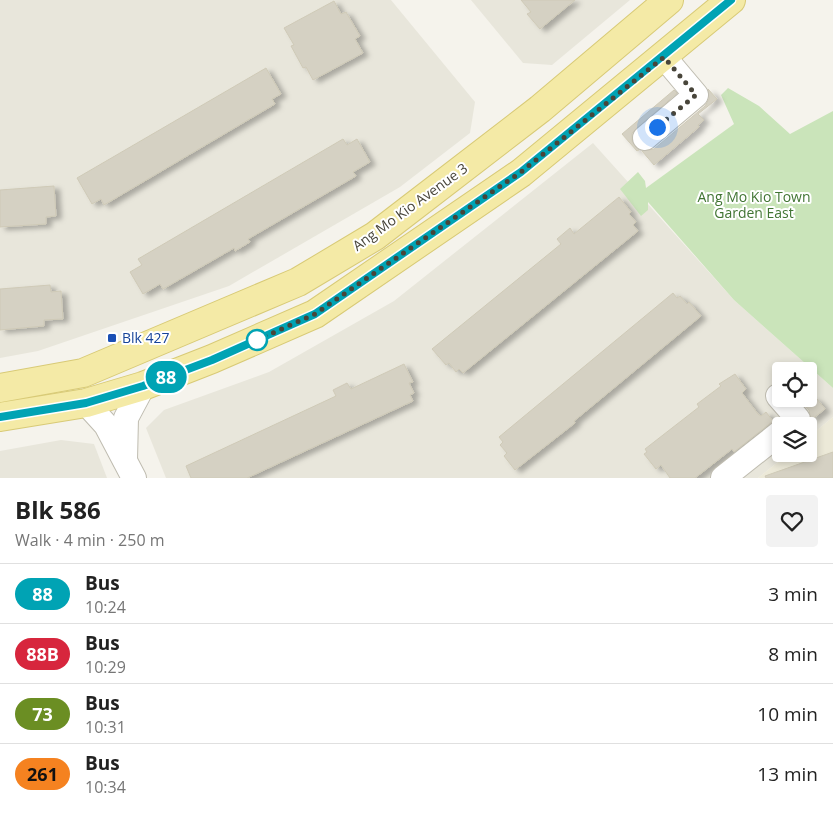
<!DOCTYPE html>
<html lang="en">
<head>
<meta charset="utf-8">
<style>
  :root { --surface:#fff; --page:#f2f2f2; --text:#222; --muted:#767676; --line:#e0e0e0 }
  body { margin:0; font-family:"Open Sans",sans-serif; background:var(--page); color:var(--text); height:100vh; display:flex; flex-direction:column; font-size:19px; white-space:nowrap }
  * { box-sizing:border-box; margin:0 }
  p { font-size:16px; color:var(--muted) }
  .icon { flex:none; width:28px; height:28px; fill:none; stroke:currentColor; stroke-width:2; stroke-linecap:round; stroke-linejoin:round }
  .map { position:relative; height:478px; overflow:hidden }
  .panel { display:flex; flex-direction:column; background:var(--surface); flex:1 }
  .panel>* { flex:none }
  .badge { padding:0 10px; border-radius:16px; font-size:18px; line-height:32px }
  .controls { position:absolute; left:772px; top:362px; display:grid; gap:10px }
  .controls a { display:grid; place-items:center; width:45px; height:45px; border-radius:5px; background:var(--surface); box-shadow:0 2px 8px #0003; font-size:25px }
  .you { position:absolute; width:25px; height:25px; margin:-12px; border:4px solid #fff; border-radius:50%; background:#1a73e8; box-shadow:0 0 0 8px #1a73e833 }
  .map>.badge { position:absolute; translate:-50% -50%; box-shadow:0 0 0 2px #fff }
  .round { display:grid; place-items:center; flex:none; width:52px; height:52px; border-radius:5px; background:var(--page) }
  .overview { display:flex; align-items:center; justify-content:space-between; height:85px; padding:0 15px }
  h1 { font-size:24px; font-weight:700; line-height:38px }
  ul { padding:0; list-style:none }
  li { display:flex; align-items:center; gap:15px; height:60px; padding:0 15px; border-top:1px solid var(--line) }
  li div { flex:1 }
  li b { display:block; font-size:19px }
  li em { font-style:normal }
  li .badge { min-width:55px; font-weight:700; text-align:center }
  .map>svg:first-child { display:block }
  .residential { fill:#e8e6db; fill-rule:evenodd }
  .education { fill:#ece9d8 }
  .green { fill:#cae4ba }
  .building { fill:#d5d1c3; stroke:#cfcab7; filter:url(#shadow) }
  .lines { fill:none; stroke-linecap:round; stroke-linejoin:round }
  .minor-casing { stroke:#bfbcb0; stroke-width:26 }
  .major-casing { stroke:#d8ca76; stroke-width:30 }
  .minor { stroke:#fff; stroke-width:24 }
  .major { stroke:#f4eaa6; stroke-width:28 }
  .line-casing { stroke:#fff; stroke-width:11 }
  .line { stroke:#00a3b4; stroke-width:8 }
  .walk { stroke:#48453a; stroke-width:5; stroke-dasharray:0 9 }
  .transit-dot { fill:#1a4fb4; stroke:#fff; stroke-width:2 }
  .stop-dot { fill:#fff; stroke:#00a3b4; stroke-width:2.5 }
  .labels { text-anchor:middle; stroke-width:4; stroke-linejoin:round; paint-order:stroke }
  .park-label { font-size:14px; fill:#417533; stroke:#fff }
  .street-label { font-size:14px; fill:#48453a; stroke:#fff }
  .transit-label { font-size:14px; fill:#164399; stroke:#fff; text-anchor:start }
</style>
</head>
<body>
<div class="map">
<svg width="833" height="478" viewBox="0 0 833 478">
  <defs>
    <filter id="shadow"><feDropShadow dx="5.5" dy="3" stdDeviation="2.5" flood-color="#0004"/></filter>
  </defs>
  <rect width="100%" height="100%" fill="#f5f3ec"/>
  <g class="residential">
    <polygon points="0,0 391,0 475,102 470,133 400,187 229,286 38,351 0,358"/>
    <polygon points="471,0 630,0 552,65 523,63"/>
    <path d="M593,143L734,300L833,388V417L809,437V426H781V454H788L758,478H166L146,428L164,410L269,372L394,301ZM781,371H809V399H781Z"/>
    <polygon points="61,440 94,444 107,478 0,478 0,451"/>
  </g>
  <polygon class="education" points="833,417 833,478 758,478 788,454 809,454 809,437"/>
  <polygon class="green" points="728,88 759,106 790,134 833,111 833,388 734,300 648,202 648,210 641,216 620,189 638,172 645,181 646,188 734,124 721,95"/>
  <g class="building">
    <polygon points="521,0 575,0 540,29 527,14 531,12"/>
    <polygon points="334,1 341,14 346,12 360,36 355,39 363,53 313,80 306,67 303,68 291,46 294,45 284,28"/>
    <polygon points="266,68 281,94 272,99 275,104 104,205 101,199 92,204 77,178"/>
    <polygon points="708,89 717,99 698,114 704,120 698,125 699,127 654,165 642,151 654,149 705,106 709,99"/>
    <polygon points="674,90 677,93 632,133 632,141 639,150 637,151 622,134"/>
    <polygon points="343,139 347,145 357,139 370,162 353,172 356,176 248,239 250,242 235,251 234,248 163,289 160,284 143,294 130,272 142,265 138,259"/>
    <polygon points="54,186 56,216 46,217 46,224 0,227 0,190"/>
    <polygon points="619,197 631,212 629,214 636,222 633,225 638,231 463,373 459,369 456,372 449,363 446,365 432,349 561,244 557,239 570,228 574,234"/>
    <polygon points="50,285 51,292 61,291 63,319 44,320 44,326 0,330 0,289"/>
    <polygon points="673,293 677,298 680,296 687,304 689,302 701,316 574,421 575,423 515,470 504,456 507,453 500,445 503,442 499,437"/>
    <polygon points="404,364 413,382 409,383 414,393 410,395 413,401 247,478 191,478 186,466 336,396 333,390 347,383 351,389"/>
    <polygon points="735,374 746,389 742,393 758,414 761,416 766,412 773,421 734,452 732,449 695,478 670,478 661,465 656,469 644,454 647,452 645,449 699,407 697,404 721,386 719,384"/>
    <polygon points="799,399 817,399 825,409 811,420 809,410"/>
    <polygon points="833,452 833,478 766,478 765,476"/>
  </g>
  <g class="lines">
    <g class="minor-casing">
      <g id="minor">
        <polyline points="645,138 696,95 664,57"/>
        <polyline points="778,396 798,419 789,426"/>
        <polyline points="86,403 106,425 134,478"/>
        <polyline points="125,460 126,418 143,386"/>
        <polyline points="723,478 781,432"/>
      </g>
    </g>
    <g class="major-casing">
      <g id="major">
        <polyline points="0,388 83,373 298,282 375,236 540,109 669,0"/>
        <polyline points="0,417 86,403 143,386 212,359 315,314 521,173 731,0"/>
      </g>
    </g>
    <use href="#minor" class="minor"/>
    <use href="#major" class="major"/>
  </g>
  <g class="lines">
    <g class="line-casing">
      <polyline id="line" points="0,417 86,403 143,386 212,360 315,314 521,172 731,0"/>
    </g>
    <use href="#line" class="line"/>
    <polyline class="walk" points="257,340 315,314 521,172 664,57 696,95 657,127"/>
  </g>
  <rect class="transit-dot" x="107" y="333" width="10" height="10" rx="2.5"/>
  <circle class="stop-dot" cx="257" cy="340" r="10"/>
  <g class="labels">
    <g class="park-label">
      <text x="754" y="202">Ang Mo Kio Town<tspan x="754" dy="16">Garden East</tspan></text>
    </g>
    <g class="street-label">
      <text transform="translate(410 207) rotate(-36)" y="5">Ang Mo Kio Avenue 3</text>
    </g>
    <g class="transit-label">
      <text x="122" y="343">Blk 427</text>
    </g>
  </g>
</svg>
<div class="controls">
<a><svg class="icon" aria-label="locate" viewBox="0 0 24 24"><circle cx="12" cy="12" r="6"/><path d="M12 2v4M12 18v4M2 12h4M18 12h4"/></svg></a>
<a><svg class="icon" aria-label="layers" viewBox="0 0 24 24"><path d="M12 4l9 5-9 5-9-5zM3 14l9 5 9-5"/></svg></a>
</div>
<div class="you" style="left:657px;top:127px"></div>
<b class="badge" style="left:166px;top:377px;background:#00a3b4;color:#fff">88</b>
</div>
<section class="panel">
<div class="overview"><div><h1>Blk 586</h1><p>Walk · 4 min · 250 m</p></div><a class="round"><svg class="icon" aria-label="heart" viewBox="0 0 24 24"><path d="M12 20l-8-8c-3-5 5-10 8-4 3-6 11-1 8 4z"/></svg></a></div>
<ul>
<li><span class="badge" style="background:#00a3b4;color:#fff">88</span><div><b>Bus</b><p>10:24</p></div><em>3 min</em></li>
<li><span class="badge" style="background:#d7263d;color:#fff">88B</span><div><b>Bus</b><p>10:29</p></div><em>8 min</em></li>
<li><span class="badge" style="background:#6b8e23;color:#fff">73</span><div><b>Bus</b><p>10:31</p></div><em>10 min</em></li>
<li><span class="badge" style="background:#f58220;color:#111">261</span><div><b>Bus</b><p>10:34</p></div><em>13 min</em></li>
</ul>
</section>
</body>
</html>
